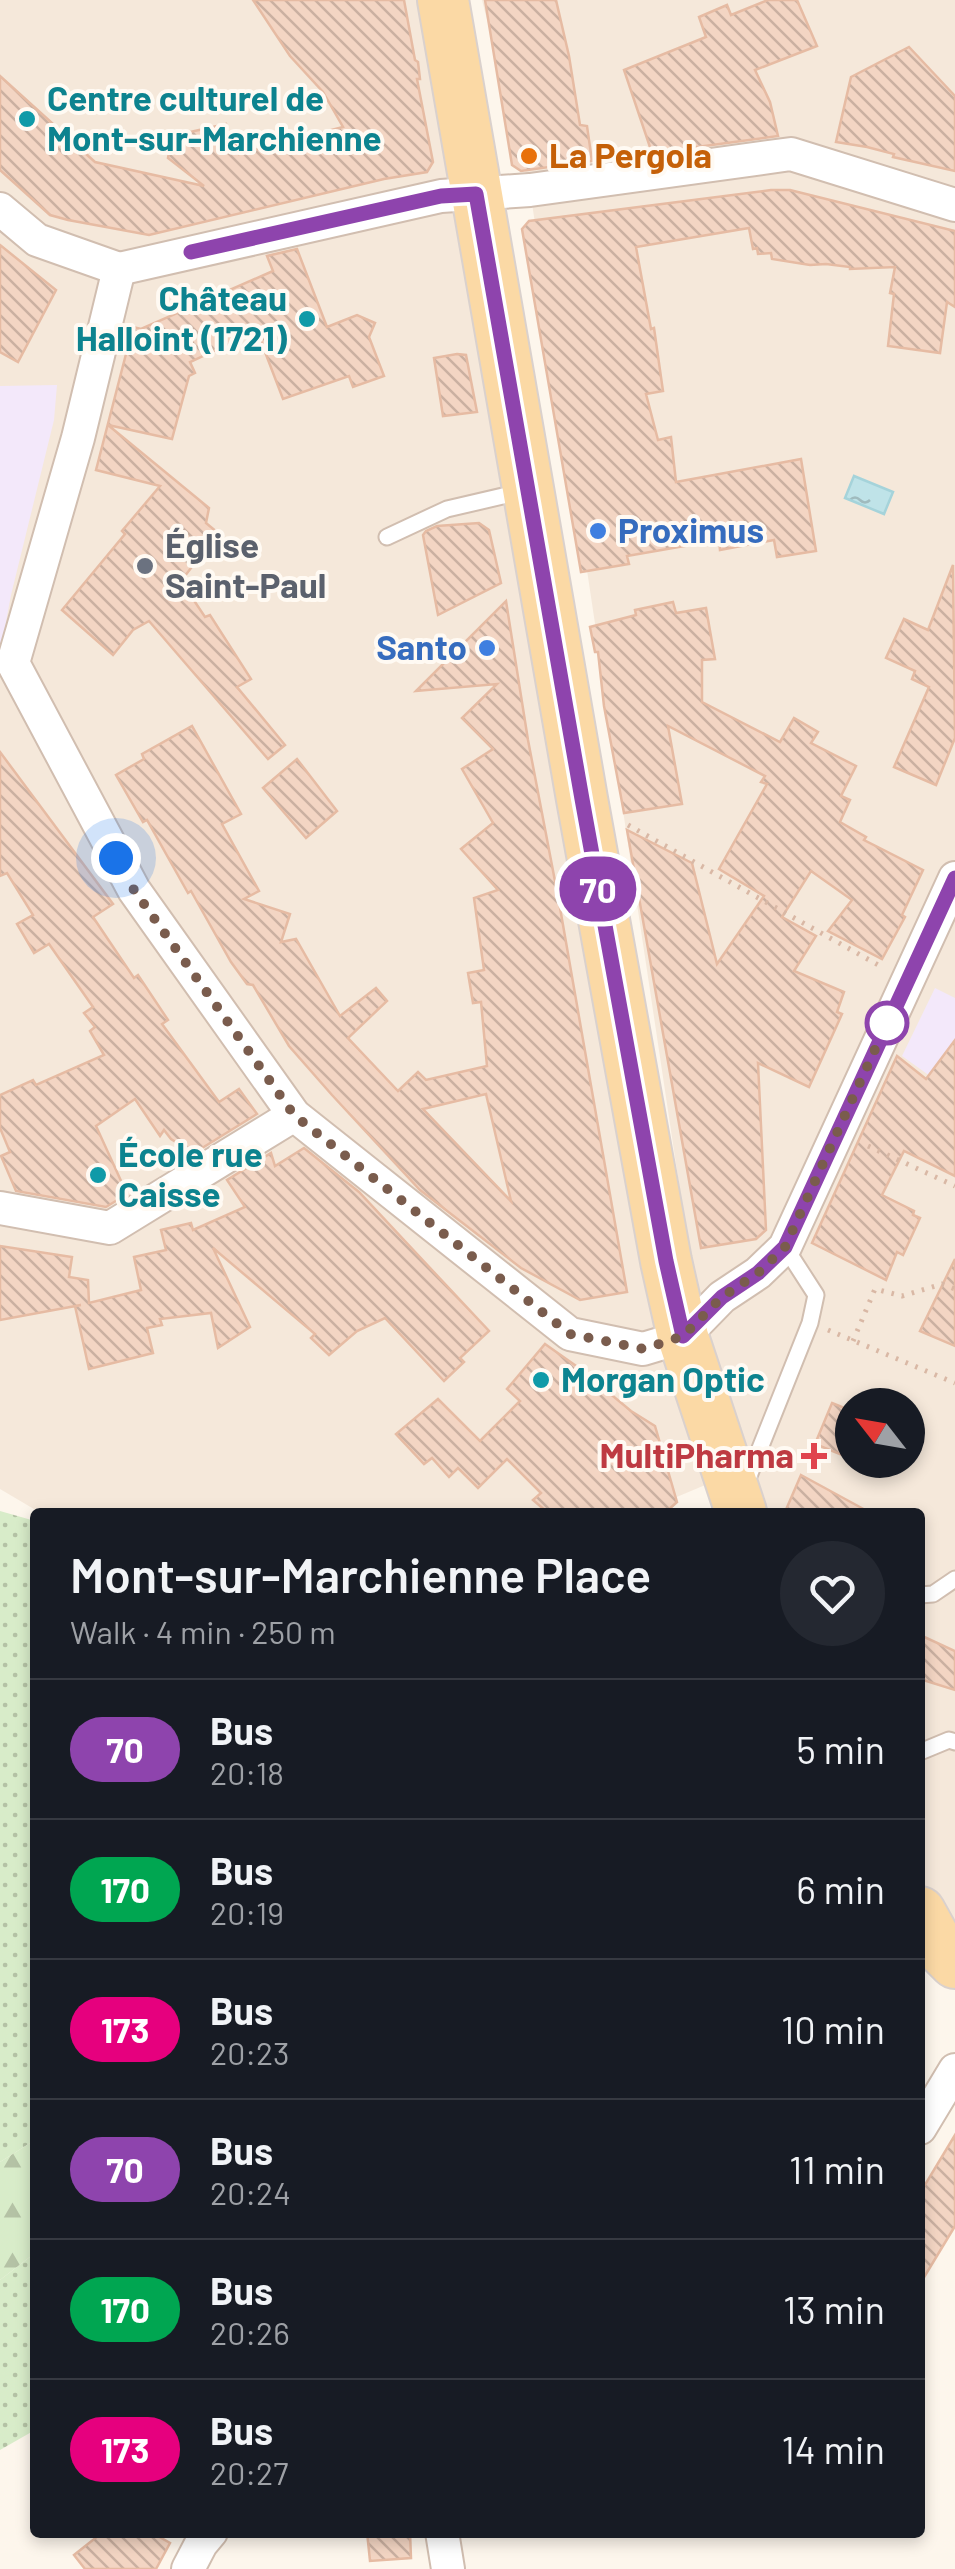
<!DOCTYPE html>
<html lang="en">
<head>
<meta charset="utf-8">
<style>
  :root { --surface:#171b24; --page:#242831; --text:#f1f3f6; --muted:#9ea1a6; --line:#363941 }
  body { margin:0; font-family:Barlow,sans-serif; background:var(--page); color:var(--text); height:100vh; display:flex; flex-direction:column; font-size:38px; white-space:nowrap }
  * { box-sizing:border-box; margin:0 }
  p { font-size:32px; color:var(--muted) }
  .icon { flex:none; width:55px; height:55px; fill:none; stroke:currentColor; stroke-width:2; stroke-linecap:round; stroke-linejoin:round }
  .map { position:relative; flex:1; overflow:hidden }
  .details { position:absolute; left:30px; top:1508px; width:895px; height:1030px; display:flex; flex-direction:column; background:var(--surface); border-radius:10px; box-shadow:0 5px 15px #0003 }
  .details>* { flex:none }
  .badge { padding:0 20px; border-radius:32px; font-size:35px; line-height:65px }
  .needle { width:65px; rotate:301deg }
  .tools { position:absolute; left:835px; top:1388px; display:grid; gap:20px }
  .tools a { display:grid; place-items:center; width:90px; height:90px; border-radius:50%; background:var(--surface); box-shadow:0 5px 15px #0003; font-size:50px }
  .you { position:absolute; width:50px; height:50px; margin:-25px; border:8px solid #fff; border-radius:50%; background:#1a73e8; box-shadow:0 0 0 15px #1a73e833 }
  .map>.badge { position:absolute; translate:-50% -50%; box-shadow:0 0 0 5px #fff }
  .round { display:grid; place-items:center; flex:none; width:105px; height:105px; border-radius:52px; background:var(--page) }
  .headline { display:flex; align-items:center; justify-content:space-between; height:170px; padding:0 40px }
  h1 { font-size:48px; font-weight:600; line-height:75px }
  ul { padding:0; list-style:none }
  li { display:flex; align-items:center; gap:30px; height:140px; padding:0 40px; border-top:2px solid var(--line) }
  li div { flex:1 }
  li b { display:block; font-size:38px }
  li em { font-style:normal }
  li .badge { min-width:110px; font-weight:700; text-align:center }
  .map>svg:first-child { display:block }
  .residential { fill:#f5e8da; fill-rule:evenodd }
  .education { fill:#f3e8fa }
  .grass { fill:url(#grass-dots) }
  .forest { fill:url(#forest-firs) }
  .water { fill:url(#water-ripples); stroke:#a5d3da; stroke-width:2.5 }
  .building { fill:url(#building-back-hatch); stroke:#e6bba3; stroke-width:2.5; fill-rule:evenodd }
  .lines { fill:none; stroke-linecap:round; stroke-linejoin:round }
  .service-casing { stroke:#d1beb0; stroke-width:19 }
  .minor-casing { stroke:#d1beb0; stroke-width:36 }
  .primary-casing { stroke:#dad1cd; stroke-width:54 }
  .path { stroke:#d9b8a5; stroke-width:5; stroke-dasharray:2.5 8; stroke-linecap:butt }
  .service { stroke:#fff; stroke-width:15 }
  .minor { stroke:#fff; stroke-width:32 }
  .primary { stroke:#fbd9a5; stroke-width:50 }
  .line-casing { stroke:#fff; stroke-width:22 }
  .line { stroke:#8e44ad; stroke-width:15 }
  .walk { stroke:#7a5c4d; stroke-width:10; stroke-dasharray:0 18 }
  .culture-dot { fill:#0f9aa8; stroke:#fffaf3; stroke-width:4 }
  .food-dot { fill:#e8710a; stroke:#fffaf3; stroke-width:4 }
  .shop-dot { fill:#3f7fe0; stroke:#fffaf3; stroke-width:4 }
  .worship-dot { fill:#6b7280; stroke:#fffaf3; stroke-width:4 }
  .stop-dot { fill:#fff; stroke:#8e44ad; stroke-width:5 }
  .health-dot { fill:#e0444e; stroke:#fffaf3; stroke-width:4 }
  .labels { text-anchor:middle; stroke-width:8; stroke-linejoin:round; paint-order:stroke }
  .culture-label { font-size:35px; font-weight:bold; fill:#0d838f; stroke:#fffaf3; text-anchor:start }
  .food-label { font-size:35px; font-weight:bold; fill:#c56008; stroke:#fffaf3; text-anchor:start }
  .shop-label { font-size:35px; font-weight:bold; fill:#366cbe; stroke:#fffaf3; text-anchor:start }
  .worship-label { font-size:35px; font-weight:bold; fill:#5b616d; stroke:#fffaf3; text-anchor:start }
  .health-label { font-size:35px; font-weight:bold; fill:#be3a42; stroke:#fffaf3; text-anchor:end }
</style>
</head>
<body>
<div class="map">
<svg width="955" height="2569" viewBox="0 0 955 2569">
  <defs>
    <pattern id="grass-dots" width="8" height="8" patternUnits="userSpaceOnUse" patternTransform="scale(2.5)"><rect width="8" height="8" fill="#d8ecc9"/><path d="M2 2h.1M6 6h.1" fill="none" stroke="#b4c2a5" stroke-width="1.8" stroke-linecap="round"/></pattern>
    <pattern id="forest-firs" width="22" height="20" patternUnits="userSpaceOnUse" patternTransform="scale(2.5)"><rect width="22" height="20" fill="#d8ecc9"/><path d="M5 1l3.5 6h-7zM16 11l3.5 6h-7z" fill="#b4c2a5"/></pattern>
    <pattern id="water-ripples" width="26" height="14" patternUnits="userSpaceOnUse" patternTransform="scale(2.5)"><rect width="26" height="14" fill="#bfe3e8"/><path d="M2 4q2-2 4 0t4 0M15 11q2-2 4 0t4 0" fill="none" stroke="#a0bbbe"/></pattern>
    <pattern id="building-back-hatch" width="6" height="6" patternUnits="userSpaceOnUse" patternTransform="scale(2.5)"><rect width="6" height="6" fill="#f3d5c3"/><path d="M-1 5l2 2M0 0l6 6M5-1l2 2" fill="none" stroke="#cab0a1"/></pattern>
  </defs>
  <rect width="100%" height="100%" fill="#fdf6ec"/>
  <path class="residential" d="M0,0H460L688,1244L530,190L482,0H955V1963L920,1904V1512H749L729,1475L641,1512H39L0,1489ZM852,1405H908V1460H852Z"/>
  <g class="education">
    <polygon points="57,385 54,420 11,595 0,654 0,386"/>
    <polygon points="935,988 955,998 955,1094 902,1056"/>
  </g>
  <g class="grass">
    <polygon points="0,1511 35,1521 35,2140 0,2162"/>
    <polygon points="35,2253 35,2430 0,2450 0,2280"/>
  </g>
  <polygon class="forest" points="35,2140 35,2253 0,2280 0,2162"/>
  <polygon class="water" points="854,476 893,492 884,514 845,498"/>
  <g class="building">
    <polygon points="253,0 404,0 415,60 418,62 420,79 417,79 433,162 427,172 384,179 149,235 68,220 50,215 0,170 0,76 95,162 204,186 168,158 172,136 226,124 232,145 236,144 239,154 343,127 323,92 290,56"/>
    <polygon points="485,0 556,0 569,56 580,125 587,126 592,161 521,171 512,165"/>
    <polygon points="768,0 797,0 817,46 755,70 770,102 778,136 652,153 624,70 706,37 699,17 727,5 731,15"/>
    <polygon points="909,47 955,96 955,171 893,157 894,154 867,147 836,142 851,77"/>
    <polygon points="771,190 790,190 955,231 955,307 947,302 940,353 888,346 894,294 890,293 895,267 850,269 850,267 826,264 810,265 772,259 771,253 758,254 757,248 753,249 749,228 636,247 651,329 654,328 663,391 646,394 658,440 671,437 676,482 801,459 816,551 777,557 774,540 720,550 719,540 627,556 629,564 581,572 522,229 529,221"/>
    <polygon points="0,245 56,290 18,362 0,352"/>
    <polygon points="297,249 327,327 357,315 375,323 369,337 384,376 353,387 349,376 283,399 257,331 190,362 195,373 189,376 172,439 108,425 209,508 206,523 218,533 181,581 205,617 210,615 251,679 237,687 285,745 268,759 149,621 133,630 113,655 62,610 125,534 122,531 160,486 96,470 133,327 141,329 273,271 267,256"/>
    <polygon points="457,354 466,355 477,412 443,416 434,358"/>
    <polygon points="479,523 489,530 501,583 438,615 423,535 426,531 437,526"/>
    <polygon points="953,565 955,738 936,785 894,767 929,687 912,679 915,671 886,658 904,619 928,630"/>
    <path d="M506,601L528,740L559,902L627,1292L580,1300L521,1268L420,1190L332,1095L289,1046L253,985L247,984L231,962L191,891L188,893L147,820L143,822L116,775L144,759L142,754L192,726L241,814L222,824L259,891L244,899L290,914L281,942L296,939L340,1016L376,988L387,1001L348,1038L398,1091L418,1072L426,1080L487,1066L481,1002L473,1003L468,973L484,970L474,898L498,890L461,849L493,823L462,769L493,749L462,718L497,684L416,691ZM486,1094L511,1201L423,1109Z"/>
    <polygon points="673,602 676,613 706,608 715,659 702,660 702,702 780,742 794,718 818,732 811,743 856,766 841,796 850,800 840,822 866,837 864,840 923,870 902,915 905,917 882,959 828,931 852,900 811,871 782,917 816,936 794,971 844,992 837,1012 842,1014 809,1087 758,1063 766,1230 756,1239 701,1248 627,830 692,863 717,964 764,896 719,869 767,784 761,782 765,776 668,726 682,804 624,813 604,706 598,652 595,652 590,627 636,615 635,610"/>
    <polygon points="0,752 113,904 93,917 134,978 138,975 168,1020 162,1024 219,1102 239,1089 257,1114 194,1153 171,1139 164,1130 160,1136 135,1099 96,1126 127,1194 106,1207 16,1191 1,1156 10,1152 0,1128 0,1095 33,1080 36,1085 104,1055 90,1031 95,1027 84,1013 93,1007 49,944 34,953 17,924 33,915 7,873 0,876"/>
    <polygon points="297,759 337,811 306,838 263,788"/>
    <polygon points="955,1040 955,1176 904,1151 882,1195 914,1211 913,1215 920,1218 903,1255 897,1252 886,1280 812,1243 897,1056 926,1079"/>
    <polygon points="304,1148 359,1192 489,1331 460,1358 464,1362 444,1381 385,1318 357,1331 329,1355 311,1338 315,1334 213,1248 250,1327 218,1348 211,1313 160,1319 162,1325 147,1328 153,1353 89,1369 75,1306 81,1305 0,1320 0,1246 72,1257 69,1277 88,1280 89,1303 141,1290 134,1257 166,1250 161,1230 191,1223 193,1230 245,1207 227,1180 271,1153 275,1166"/>
    <polygon points="955,1259 955,1346 920,1331"/>
    <polygon points="545,1344 579,1368 631,1411 655,1426 677,1502 666,1512 547,1512 533,1500 541,1493 507,1459 478,1488 458,1468 449,1477 432,1458 424,1464 396,1434 438,1399 480,1441 520,1401 507,1389"/>
    <polygon points="832,1403 852,1411 852,1459 815,1444"/>
    <polygon points="801,1475 869,1512 785,1512"/>
    <polygon points="920,1635 955,1651 955,1690 920,1679"/>
    <polygon points="955,2135 955,2226 920,2284 920,2193"/>
    <polygon points="103,2532 151,2532 170,2543 156,2569 85,2569 74,2555"/>
    <polygon points="367,2532 410,2532 411,2558 370,2561"/>
  </g>
  <g class="lines">
    <g class="service-casing">
      <g id="service">
        <polyline points="387,537 447,509 520,492"/>
        <polyline points="745,1486 810,1323 816,1295 785,1247"/>
        <polyline points="920,1595 933,1594 955,1579"/>
        <polyline points="920,1752 949,1740 955,1742"/>
      </g>
    </g>
    <g class="minor-casing">
      <g id="minor">
        <polyline points="0,209 37,240 119,269"/>
        <polyline points="119,269 78,438 13,663 134,890 294,1115 570,1334 643,1349 683,1337 722,1297 758,1273 785,1247 955,878"/>
        <polyline points="119,269 441,196 530,190 791,154 955,205"/>
        <polyline points="0,1208 110,1228 294,1115"/>
        <polyline points="920,2128 955,2070"/>
        <polyline points="442,2532 448,2569"/>
        <polyline points="188,2569 201,2544 211,2532"/>
      </g>
    </g>
    <g class="primary-casing">
      <g id="primary">
        <polyline points="443,0 582,799 666,1261 683,1337 741,1512"/>
        <polyline points="920,1912 940,1948 955,1963"/>
      </g>
    </g>
    <g class="path">
      <polyline points="628,825 880,966"/>
      <polyline points="868,1146 955,1186"/>
      <polyline points="828,1330 955,1383"/>
      <polyline points="853,1341 875,1289 902,1296 942,1284 955,1289"/>
    </g>
    <use href="#service" class="service"/>
    <use href="#minor" class="minor"/>
    <use href="#primary" class="primary"/>
  </g>
  <g class="lines">
    <g class="line-casing">
      <polyline id="line" points="191,252 441,196 476,194 582,799 666,1261 683,1336 722,1297 758,1273 785,1247 955,878"/>
    </g>
    <use href="#line" class="line"/>
    <polyline class="walk" points="116,858 134,890 294,1115 570,1334 644,1349 683,1336 722,1297 758,1273 785,1247 887,1023"/>
  </g>
  <g class="culture-dot">
    <circle cx="27" cy="119" r="10"/>
    <circle cx="307" cy="319" r="10"/>
    <circle cx="98" cy="1175" r="10"/>
    <circle cx="541" cy="1380" r="10"/>
  </g>
  <circle class="food-dot" cx="529" cy="156" r="10"/>
  <g class="shop-dot">
    <circle cx="598" cy="531" r="10"/>
    <circle cx="487" cy="648" r="10"/>
  </g>
  <circle class="worship-dot" cx="145" cy="566" r="10"/>
  <circle class="stop-dot" cx="887" cy="1023" r="20"/>
  <path class="health-dot" d="M809 1441h10v10h10v10h-10v10h-10v-10h-10v-10h10z"/>
  <g class="labels">
    <g class="culture-label">
      <text x="47" y="111">Centre culturel de<tspan x="47" dy="40">Mont-sur-Marchienne</tspan></text>
      <text x="287" y="311" text-anchor="end">Château<tspan x="287" dy="40">Halloint (1721)</tspan></text>
      <text x="118" y="1167">École rue<tspan x="118" dy="40">Caisse</tspan></text>
      <text x="561" y="1392">Morgan Optic</text>
    </g>
    <g class="food-label">
      <text x="549" y="168">La Pergola</text>
    </g>
    <g class="shop-label">
      <text x="618" y="543">Proximus</text>
      <text x="467" y="660" text-anchor="end">Santo</text>
    </g>
    <g class="worship-label">
      <text x="165" y="558">Église<tspan x="165" dy="40">Saint-Paul</tspan></text>
    </g>
    <g class="health-label">
      <text x="794" y="1468">MultiPharma</text>
    </g>
  </g>
</svg>
<div class="tools">
<a><svg class="needle" viewBox="-14 -14 28 28"><path d="M0-13l5 13h-10z" fill="#e53935"/><path d="M0 13l5-13h-10z" fill="#9ea1a6"/></svg></a>
</div>
<div class="you" style="left:116px;top:858px"></div>
<b class="badge" style="left:598px;top:889px;background:#8e44ad;color:#fff">70</b>
<section class="details">
<div class="headline"><div><h1>Mont-sur-Marchienne Place</h1><p>Walk · 4 min · 250 m</p></div><a class="round"><svg class="icon" aria-label="heart" viewBox="0 0 24 24"><path d="M12 20l-8-8c-3-5 5-10 8-4 3-6 11-1 8 4z"/></svg></a></div>
<ul>
<li><span class="badge" style="background:#8e44ad;color:#fff">70</span><div><b>Bus</b><p>20:18</p></div><em>5 min</em></li>
<li><span class="badge" style="background:#00a651;color:#fff">170</span><div><b>Bus</b><p>20:19</p></div><em>6 min</em></li>
<li><span class="badge" style="background:#e6007e;color:#fff">173</span><div><b>Bus</b><p>20:23</p></div><em>10 min</em></li>
<li><span class="badge" style="background:#8e44ad;color:#fff">70</span><div><b>Bus</b><p>20:24</p></div><em>11 min</em></li>
<li><span class="badge" style="background:#00a651;color:#fff">170</span><div><b>Bus</b><p>20:26</p></div><em>13 min</em></li>
<li><span class="badge" style="background:#e6007e;color:#fff">173</span><div><b>Bus</b><p>20:27</p></div><em>14 min</em></li>
</ul>
</section>
</div>
</body>
</html>
